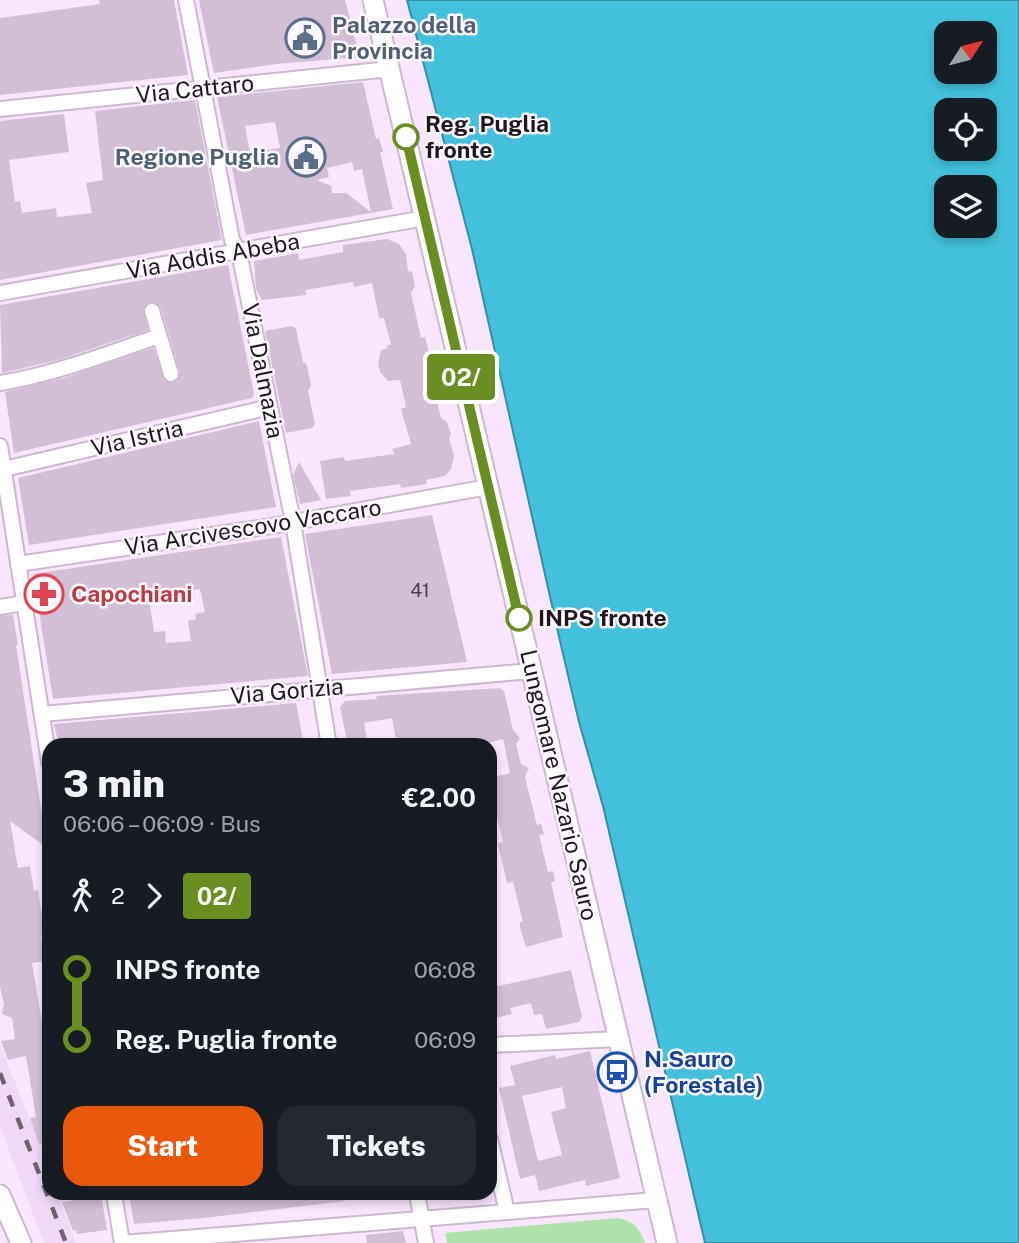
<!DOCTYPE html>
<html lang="en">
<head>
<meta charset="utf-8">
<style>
  :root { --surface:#171b24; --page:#242831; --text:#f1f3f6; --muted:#9ea1a6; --accent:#ea580c }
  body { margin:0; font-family:"Public Sans",sans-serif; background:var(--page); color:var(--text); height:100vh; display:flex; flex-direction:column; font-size:26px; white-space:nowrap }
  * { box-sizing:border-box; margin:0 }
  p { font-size:23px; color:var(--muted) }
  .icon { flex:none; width:38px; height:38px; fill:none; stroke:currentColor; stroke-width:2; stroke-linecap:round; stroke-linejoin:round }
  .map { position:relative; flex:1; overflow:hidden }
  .sheet { position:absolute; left:42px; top:738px; width:455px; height:462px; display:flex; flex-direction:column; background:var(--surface); border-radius:21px; box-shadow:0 4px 10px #0003 }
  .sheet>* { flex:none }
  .badge { padding:0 14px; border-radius:5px; font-size:24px; line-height:46px }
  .needle { width:46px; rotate:54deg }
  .controls { position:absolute; left:934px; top:21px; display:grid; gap:14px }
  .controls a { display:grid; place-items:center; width:63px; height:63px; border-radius:14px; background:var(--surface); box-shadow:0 4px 10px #0003; font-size:35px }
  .map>.badge { position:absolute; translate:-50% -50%; box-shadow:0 0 0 4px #fff }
  .legs { display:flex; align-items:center; gap:10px; height:77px; padding:0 21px; font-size:23px }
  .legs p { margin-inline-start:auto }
  .summary { display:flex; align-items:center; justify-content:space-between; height:119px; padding:0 21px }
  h1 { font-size:38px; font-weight:800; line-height:52px }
  .primary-button { display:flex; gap:14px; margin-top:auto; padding:14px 21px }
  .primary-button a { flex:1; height:80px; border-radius:21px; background:var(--accent); color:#fff; font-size:28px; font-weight:800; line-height:80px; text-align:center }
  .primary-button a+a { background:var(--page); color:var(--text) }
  ul { padding:0 21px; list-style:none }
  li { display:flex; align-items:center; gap:24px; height:70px; font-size:26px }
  li i { display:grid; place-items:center; width:10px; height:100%; margin:0 9px; background:currentColor }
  li i::after { content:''; width:18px; height:18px; margin:-9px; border:5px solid; border-radius:50%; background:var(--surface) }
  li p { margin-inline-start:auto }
  li:first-child i { background:linear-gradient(#0000 50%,currentColor 0) }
  li:last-child i { background:linear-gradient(currentColor 50%,#0000 0) }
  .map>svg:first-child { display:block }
  .built { fill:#f0d8f6 }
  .green { fill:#b0e3ac }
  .water { fill:#43c1dc; stroke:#388ea3; stroke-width:2; fill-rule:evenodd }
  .building { fill:#d2bfd6; fill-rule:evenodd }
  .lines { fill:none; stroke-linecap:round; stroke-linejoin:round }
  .minor-casing { stroke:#ccb9d0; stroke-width:18 }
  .major-casing { stroke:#ccb9d0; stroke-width:23 }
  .minor { stroke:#fff; stroke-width:14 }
  .major { stroke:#fff; stroke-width:19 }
  .rail { stroke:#6f6371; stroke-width:4.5; stroke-dasharray:12 12; stroke-linecap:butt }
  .line-1-casing { stroke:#fff; stroke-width:16 }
  .line-1 { stroke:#6b8e23; stroke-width:10 }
  .stop-1-dot { fill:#fff; stroke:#6b8e23; stroke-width:3.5 }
  .labels { text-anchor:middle; stroke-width:5; stroke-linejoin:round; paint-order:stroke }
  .number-label { font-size:19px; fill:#4b414d }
  .service-label { font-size:23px; font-weight:bold; fill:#4e5e75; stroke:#fdf9fe; text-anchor:start }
  .street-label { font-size:23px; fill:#1e171f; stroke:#fdf9fe }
  .stop-label { font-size:23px; font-weight:bold; fill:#1e171f; stroke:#fdf9fe; text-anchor:start }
  .health-label { font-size:23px; font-weight:bold; fill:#be3a42; stroke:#fdf9fe; text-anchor:start }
  .transit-label { font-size:23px; font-weight:bold; fill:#164399; stroke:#fdf9fe; text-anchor:start }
</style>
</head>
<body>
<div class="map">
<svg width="1019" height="1243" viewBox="0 0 1019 1243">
  <rect width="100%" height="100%" fill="#f9e6fe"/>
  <polygon class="built" points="0,1045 42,1149 43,1162 49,1177 49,1194 57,1194 76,1243 44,1243 0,1126"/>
  <path class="green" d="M617,1218C633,1220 640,1229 645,1243H447L445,1233Z"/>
  <path class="water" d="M407,0H1019V1243H705L603,806L579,722L560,641L472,249ZM947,33H985V72H947ZM947,110H985V149H947ZM947,187H985V226H947Z"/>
  <g class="building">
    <polygon points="99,0 174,0 188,75 0,95 0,18 100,4"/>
    <polygon points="199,0 345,0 360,57 276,64 214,73"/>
    <path d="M363,82L376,139L379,138L383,152H380L393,209L246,235L217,97ZM275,122L280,148L250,153L245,126ZM352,162L354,171L362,169L371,212L346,193H332L331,186L317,180L329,177L327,168Z"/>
    <polygon points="195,100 222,240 0,280 0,121 64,114 69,152 9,160 15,202 20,201 22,213 56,208 57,217 92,213 86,183 103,180 95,111"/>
    <polygon points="387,239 399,244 406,254 408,271 412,272 415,286 411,293 421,338 425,337 434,372 430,373 441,418 447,422 451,435 449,438 454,456 451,469 445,476 426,480 427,484 401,488 400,484 350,491 351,496 326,499 320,461 344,457 345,461 394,454 392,449 411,444 401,409 406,407 400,380 388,381 380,372 378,363 381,350 387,349 388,345 391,345 384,318 379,318 372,283 354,287 353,282 305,290 306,295 262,300 256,289 254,261 298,253 299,260 343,252 343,245"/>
    <polygon points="228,265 254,394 252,398 14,453 5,392 64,378 153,348 165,381 169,383 177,381 180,372 161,308 154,302 146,304 143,309 148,330 58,360 2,373 0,305"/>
    <polygon points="292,326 296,329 303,362 307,365 311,386 308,391 315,424 312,428 286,433 265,331"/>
    <polygon points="259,421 276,507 29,545 18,478"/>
    <polygon points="299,462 321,500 300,504 293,475"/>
    <polygon points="432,515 467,662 332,674 305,534"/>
    <path d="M281,537L308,676L53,699L33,574ZM200,589L205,612L195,614L196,619L188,621L191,641L166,643L165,631L154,632L150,604L171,599V594Z"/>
    <polygon points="13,615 18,645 16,645 47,848 10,821 18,868 30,866 34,891 38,890 45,935 41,936 45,961 32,963 42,1022 49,1021 49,1143 39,1144 30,1118 36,1117 26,1056 8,1060 1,1041 15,1039 12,1018 2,1014 4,1004 0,987 0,616"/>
    <polygon points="500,688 504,691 513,730 520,738 516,744 521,764 529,768 525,777 537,825 541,824 544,834 539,835 548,872 553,871 555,881 551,882 563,937 526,947 520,928 520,922 523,922 513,882 507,883 498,844 503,842 494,803 490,804 490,778 510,773 503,739 478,746 397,746 392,718 364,723 368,746 348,746 340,707 345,701 377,699 376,696"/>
    <polygon points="296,703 304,746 59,746 54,724"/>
    <polygon points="571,970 582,1017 579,1022 546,1029 542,1014 534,1015 531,1003 510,1008 512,1014 490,1019 490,988"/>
    <path d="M590,1051L620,1178L586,1186L585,1180L539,1191L535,1175L520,1179L499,1088L515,1085L510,1066L555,1055L556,1059ZM562,1087L566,1108L551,1112L562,1155L538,1161L522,1096Z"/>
    <polygon points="75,1194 101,1194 107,1230 77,1234 76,1230 73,1231 62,1202 76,1200"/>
    <polygon points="129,1194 344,1194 345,1201 204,1218 134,1224"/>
    <polygon points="403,1231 406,1243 367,1243 366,1235"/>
  </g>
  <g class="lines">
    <g class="minor-casing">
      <g id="minor">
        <polyline points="186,0 232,240 239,252 293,522 329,746"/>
        <polyline points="0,109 390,69"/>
        <polyline points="0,293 425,218"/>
        <polyline points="152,311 171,374"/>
        <path d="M0,383C55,374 107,354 159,336"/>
        <polyline points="0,446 49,762"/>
        <polyline points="4,469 270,407"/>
        <polyline points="18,564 278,525 488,487"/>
        <polyline points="0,607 24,603"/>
        <polyline points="42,714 531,671"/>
        <polyline points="490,1045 619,1039"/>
        <polyline points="490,1139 507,1212"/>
        <polyline points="114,1194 122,1243"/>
        <polyline points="417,1194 426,1243"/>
        <polyline points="122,1243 656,1200"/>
      </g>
    </g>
    <g class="major-casing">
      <g id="major">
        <polyline points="373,0 667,1243"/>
        <polyline points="0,1195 21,1243"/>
      </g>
    </g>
    <use href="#minor" class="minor"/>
    <use href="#major" class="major"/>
    <polyline class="rail" points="0,1073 66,1243"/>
  </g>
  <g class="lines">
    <g class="line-1-casing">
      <polyline id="line-1" points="406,137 519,618"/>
    </g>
    <use href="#line-1" class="line-1"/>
  </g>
  <defs>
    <g id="civic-ring" transform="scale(2.0125)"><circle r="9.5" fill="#fdf9fe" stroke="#5c6f8a" stroke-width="1.5"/><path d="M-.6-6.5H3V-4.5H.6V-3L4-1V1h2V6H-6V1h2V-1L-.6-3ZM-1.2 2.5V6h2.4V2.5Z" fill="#5c6f8a"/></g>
    <g id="pharmacy-ring" transform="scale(2.0125)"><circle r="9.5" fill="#fdf9fe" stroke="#e0444e" stroke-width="1.5"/><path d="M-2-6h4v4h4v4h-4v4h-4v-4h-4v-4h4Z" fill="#e0444e"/></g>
    <g id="bus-ring" transform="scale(2.0125)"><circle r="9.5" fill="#fdf9fe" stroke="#1a4fb4" stroke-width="1.5"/><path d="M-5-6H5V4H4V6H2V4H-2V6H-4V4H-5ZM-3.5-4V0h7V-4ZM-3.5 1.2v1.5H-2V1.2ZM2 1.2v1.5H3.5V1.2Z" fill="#1a4fb4"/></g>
  </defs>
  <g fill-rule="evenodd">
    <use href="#civic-ring" x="305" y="38"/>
    <use href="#civic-ring" x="306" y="157"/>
    <use href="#pharmacy-ring" x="44" y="594"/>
    <use href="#bus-ring" x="617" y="1072"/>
  </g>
  <g class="stop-1-dot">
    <circle cx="406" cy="137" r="12"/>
    <circle cx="519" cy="618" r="12"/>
  </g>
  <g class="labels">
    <g class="number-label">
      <text x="420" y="597">41</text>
    </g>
    <g class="service-label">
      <text x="332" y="33">Palazzo della<tspan x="332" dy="26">Provincia</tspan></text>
      <text x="279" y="165" text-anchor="end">Regione Puglia</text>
    </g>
    <g class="street-label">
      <text transform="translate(195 89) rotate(-6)" y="8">Via Cattaro</text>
      <text transform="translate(213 256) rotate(-10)" y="8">Via Addis Abeba</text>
      <text transform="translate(263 371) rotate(79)" y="8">Via Dalmazia</text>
      <text transform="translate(137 438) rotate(-13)" y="8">Via Istria</text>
      <text transform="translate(253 527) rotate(-9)" y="8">Via Arcivescovo Vaccaro</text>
      <text transform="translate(287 691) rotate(-5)" y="8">Via Gorizia</text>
      <text transform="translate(559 785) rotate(77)" y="8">Lungomare Nazario Sauro</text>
    </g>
    <g class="stop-label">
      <text x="425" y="132">Reg. Puglia<tspan x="425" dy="26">fronte</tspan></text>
      <text x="538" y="626">INPS fronte</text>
    </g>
    <g class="health-label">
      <text x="71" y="602">Capochiani</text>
    </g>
    <g class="transit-label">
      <text x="644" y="1067">N.Sauro<tspan x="644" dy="26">(Forestale)</tspan></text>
    </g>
  </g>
</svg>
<div class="controls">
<a><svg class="needle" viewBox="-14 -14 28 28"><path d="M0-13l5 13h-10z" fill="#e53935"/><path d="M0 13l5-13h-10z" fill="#9ea1a6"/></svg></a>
<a><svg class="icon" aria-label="locate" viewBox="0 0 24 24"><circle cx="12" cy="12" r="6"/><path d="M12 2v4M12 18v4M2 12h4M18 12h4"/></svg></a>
<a><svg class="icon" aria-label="layers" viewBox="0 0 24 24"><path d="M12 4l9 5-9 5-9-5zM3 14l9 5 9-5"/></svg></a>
</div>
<b class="badge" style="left:461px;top:377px;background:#6b8e23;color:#fff">02/</b>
<section class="sheet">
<div class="summary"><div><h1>3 min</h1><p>06:06 – 06:09 · Bus</p></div><b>€2.00</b></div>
<div class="legs"><svg class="icon" aria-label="walk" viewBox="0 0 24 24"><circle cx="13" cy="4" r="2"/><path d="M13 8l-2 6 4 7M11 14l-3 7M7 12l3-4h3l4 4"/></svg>2<svg class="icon" aria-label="forward" viewBox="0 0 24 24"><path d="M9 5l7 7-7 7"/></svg><b class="badge" style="background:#6b8e23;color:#fff">02/</b></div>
<ul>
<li><i style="color:#6b8e23"></i><b>INPS fronte</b><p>06:08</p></li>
<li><i style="color:#6b8e23"></i><b>Reg. Puglia fronte</b><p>06:09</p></li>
</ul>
<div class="primary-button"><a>Start</a><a>Tickets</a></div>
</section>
</div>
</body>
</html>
